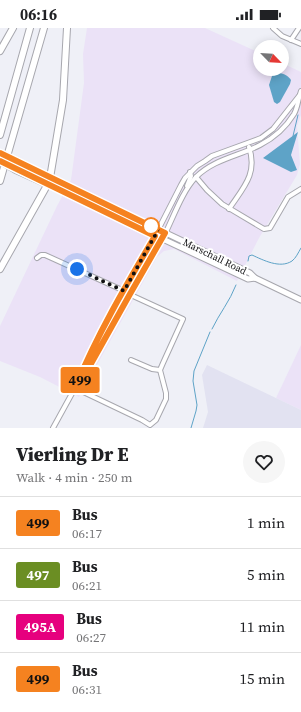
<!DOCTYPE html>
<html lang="en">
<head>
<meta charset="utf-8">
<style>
  :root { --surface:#fff; --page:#f6f6f6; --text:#202124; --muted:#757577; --line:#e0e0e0 }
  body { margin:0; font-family:"Source Serif 4",serif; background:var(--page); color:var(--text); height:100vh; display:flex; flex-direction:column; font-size:15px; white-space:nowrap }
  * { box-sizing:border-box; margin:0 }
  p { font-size:13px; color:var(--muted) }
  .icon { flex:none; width:22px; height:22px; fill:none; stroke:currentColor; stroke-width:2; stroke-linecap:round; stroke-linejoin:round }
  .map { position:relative; height:400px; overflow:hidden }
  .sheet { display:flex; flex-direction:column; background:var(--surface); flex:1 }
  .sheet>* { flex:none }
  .badge { padding:0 8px; border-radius:3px; font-size:14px; line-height:26px }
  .needle { width:26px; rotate:115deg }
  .buttons { position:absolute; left:253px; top:12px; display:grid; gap:8px }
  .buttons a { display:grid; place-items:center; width:36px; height:36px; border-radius:50%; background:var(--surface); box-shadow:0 2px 10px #0003; font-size:20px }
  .you { position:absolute; width:20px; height:20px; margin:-10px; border:3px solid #fff; border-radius:50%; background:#1a73e8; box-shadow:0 0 0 6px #1a73e833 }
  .map>.badge { position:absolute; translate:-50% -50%; box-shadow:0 0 0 2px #fff }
  .round { display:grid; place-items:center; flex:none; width:42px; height:42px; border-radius:21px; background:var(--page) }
  .overview { display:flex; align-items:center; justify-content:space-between; height:68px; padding:0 16px }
  h1 { font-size:19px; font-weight:800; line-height:30px }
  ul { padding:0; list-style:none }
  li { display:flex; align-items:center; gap:12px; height:52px; padding:0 16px; border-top:1px solid var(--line) }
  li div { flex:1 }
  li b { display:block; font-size:15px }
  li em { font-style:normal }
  li .badge { min-width:44px; font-weight:700; text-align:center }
  .status { display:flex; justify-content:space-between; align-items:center; height:28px; padding:0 20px; background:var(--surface); direction:ltr }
  .status svg { height:11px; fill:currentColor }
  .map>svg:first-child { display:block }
  .commercial { fill:#ebe2f7 }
  .built { fill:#e2e2f1 }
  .water { fill:#5ea3c7 }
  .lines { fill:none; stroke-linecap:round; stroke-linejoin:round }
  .stream { stroke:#5ea3c7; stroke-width:1 }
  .minor-casing { stroke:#a7a7ae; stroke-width:6 }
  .major-casing { stroke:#a7a7ae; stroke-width:7 }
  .highway-casing { stroke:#a7a7ae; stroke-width:8 }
  .minor { stroke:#fff; stroke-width:4 }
  .major { stroke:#fff; stroke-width:5 }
  .highway { stroke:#fff; stroke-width:6 }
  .highway-bridge-casing { stroke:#a7a7ae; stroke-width:8; stroke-linecap:butt }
  .highway-bridge { stroke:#fff; stroke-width:6 }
  .line-casing { stroke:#fff; stroke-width:9 }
  .line { stroke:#f58220; stroke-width:6 }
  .walk { stroke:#101012; stroke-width:4; stroke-dasharray:0 7.2 }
  .stop-dot { fill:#fff; stroke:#f58220; stroke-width:2 }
  .labels { text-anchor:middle; stroke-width:4; stroke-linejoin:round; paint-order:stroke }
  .street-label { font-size:10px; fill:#101012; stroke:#fff }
</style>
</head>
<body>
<div class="status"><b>06:16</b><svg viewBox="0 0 49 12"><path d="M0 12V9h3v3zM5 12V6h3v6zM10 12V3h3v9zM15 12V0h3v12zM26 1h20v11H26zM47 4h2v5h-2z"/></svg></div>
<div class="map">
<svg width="301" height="400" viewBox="0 0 301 400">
  <rect width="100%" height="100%" fill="#eff0f7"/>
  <g class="commercial">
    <polygon points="87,0 205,0 260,25 260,41 282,41 282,35 301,44 301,87 297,98 300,136 297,147 259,210 237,253 174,221 164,223 157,229 79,369 40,349 0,333 0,298 57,178 71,152 84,55 83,26"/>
    <polygon points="301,317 301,382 276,370"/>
  </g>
  <polygon class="built" points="207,337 301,382 301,400 203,400 208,384 202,347"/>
  <g class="water">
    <path d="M273,45C280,44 287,46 291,52L290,56L280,74L277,76L274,74L269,57Z"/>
    <polygon points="298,104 291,127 297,142 291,144 263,130"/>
  </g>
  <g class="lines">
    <g class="stream">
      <polyline points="293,108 298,87"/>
      <path d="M248,233L249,228L252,227C263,232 280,241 292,233C296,230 298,225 301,220"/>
      <path d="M212,301C219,286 230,273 236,257"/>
      <polyline points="191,400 196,383 197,377 193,353 194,343 210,304"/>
    </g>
    <g class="minor-casing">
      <g id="minor">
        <polyline points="273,0 282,8 301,16"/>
        <polyline points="291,12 299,0"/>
        <polyline points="196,149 207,162 222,176 264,201 270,200 288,169 301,161"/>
        <polyline points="187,158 191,148 190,144"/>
        <path d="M229,181C243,160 258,146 249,119"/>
        <polyline points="37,230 41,227 45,227 120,261 133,268 183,291 163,335 160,342 166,365 166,371 156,392 150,397 142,392 75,360"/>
        <polyline points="131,332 152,341 160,342"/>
        <path d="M81,351L88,341C102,316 116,290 130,265C141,246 153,229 163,210C173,191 181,165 196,149C214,131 239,128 260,117C274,110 286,99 294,86C298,79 298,71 301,63"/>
        <polyline points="53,400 75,360 84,340 108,292 155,208 181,157 185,150 197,138 205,133 212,128 261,110 273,101 299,68"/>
      </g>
    </g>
    <g class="major-casing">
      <g id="major">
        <polyline points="50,150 250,245 255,250"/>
        <polyline points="47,156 150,205 248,251 255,250 301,272"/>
      </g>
    </g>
    <g class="highway-casing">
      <g id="highway">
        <polyline points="0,23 13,0"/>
        <polyline points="0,107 30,0"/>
        <polyline points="18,134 50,150"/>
        <polyline points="16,142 47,156"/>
        <polyline points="0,153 44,0"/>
        <polyline points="0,241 45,161 50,150 63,72 67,0"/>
      </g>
    </g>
    <use href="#minor" class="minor"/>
    <use href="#major" class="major"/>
    <use href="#highway" class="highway"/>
    <g class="highway-bridge-casing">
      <g id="highway-bridge">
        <polyline points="0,125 18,134"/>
        <polyline points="0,133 16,142"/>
      </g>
    </g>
    <use href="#highway-bridge" class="highway-bridge"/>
  </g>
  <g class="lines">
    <g class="line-casing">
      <path id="line" d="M0,125L165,205L130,266L88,341L75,360C97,307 126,257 155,208L0,133"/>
    </g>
    <use href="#line" class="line"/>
    <polyline class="walk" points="77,241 124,263 158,202 151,198"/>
  </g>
  <circle class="stop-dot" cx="151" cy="198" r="8"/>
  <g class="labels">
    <g class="street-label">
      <text transform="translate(215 228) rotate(26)" y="4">Marschall Road</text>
    </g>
  </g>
</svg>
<div class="buttons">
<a><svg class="needle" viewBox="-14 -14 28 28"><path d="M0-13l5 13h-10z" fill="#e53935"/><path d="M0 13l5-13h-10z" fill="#757577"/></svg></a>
</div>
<div class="you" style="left:77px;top:241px"></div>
<b class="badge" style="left:80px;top:352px;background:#f58220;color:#111">499</b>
</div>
<section class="sheet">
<div class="overview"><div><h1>Vierling Dr E</h1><p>Walk · 4 min · 250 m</p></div><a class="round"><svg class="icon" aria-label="heart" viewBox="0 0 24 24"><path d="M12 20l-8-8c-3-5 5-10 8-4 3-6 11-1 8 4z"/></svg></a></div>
<ul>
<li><span class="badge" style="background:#f58220;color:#111">499</span><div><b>Bus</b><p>06:17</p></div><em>1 min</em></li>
<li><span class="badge" style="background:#6b8e23;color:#fff">497</span><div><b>Bus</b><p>06:21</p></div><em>5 min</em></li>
<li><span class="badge" style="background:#e6007e;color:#fff">495A</span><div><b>Bus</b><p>06:27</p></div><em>11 min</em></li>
<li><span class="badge" style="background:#f58220;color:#111">499</span><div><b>Bus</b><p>06:31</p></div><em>15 min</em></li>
</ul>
</section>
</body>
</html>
